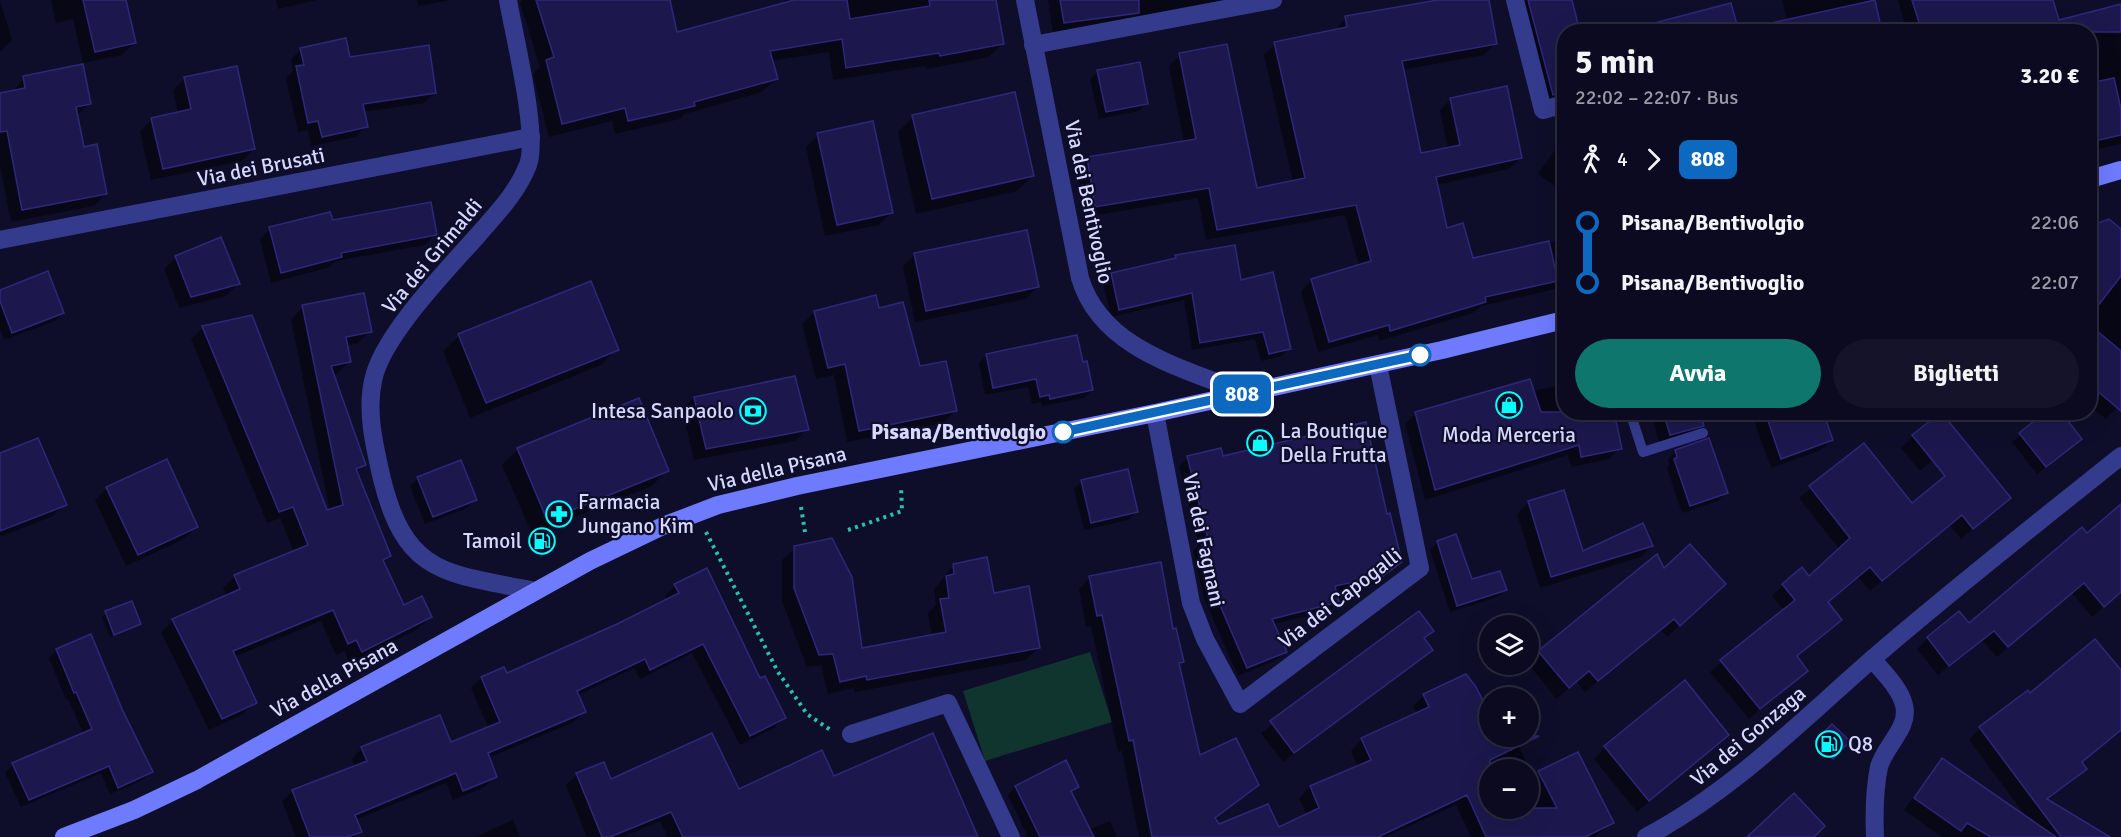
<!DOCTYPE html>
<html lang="it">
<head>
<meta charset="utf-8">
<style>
  :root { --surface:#0b0a20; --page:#141329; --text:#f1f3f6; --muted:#9a9aa5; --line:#2b2b3e; --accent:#0f766e }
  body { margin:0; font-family:Signika,sans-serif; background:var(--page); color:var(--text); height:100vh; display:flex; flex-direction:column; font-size:22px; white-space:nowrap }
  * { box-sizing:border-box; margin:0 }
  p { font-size:20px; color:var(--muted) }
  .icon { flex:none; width:33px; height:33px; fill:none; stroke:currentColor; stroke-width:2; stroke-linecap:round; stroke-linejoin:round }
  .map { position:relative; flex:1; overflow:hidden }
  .panel { position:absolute; left:1557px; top:24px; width:540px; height:396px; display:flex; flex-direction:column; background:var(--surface); border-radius:24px; box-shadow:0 6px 24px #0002,0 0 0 2px var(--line) }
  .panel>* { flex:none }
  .badge { padding:0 12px; border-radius:9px; font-size:21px; line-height:39px }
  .fabs { position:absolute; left:1479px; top:615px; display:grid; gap:12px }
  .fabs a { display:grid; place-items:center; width:60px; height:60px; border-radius:50%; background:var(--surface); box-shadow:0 6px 24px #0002,0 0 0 2px var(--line); font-size:30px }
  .map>.badge { position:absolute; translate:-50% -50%; box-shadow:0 0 0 3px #fff }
  .legs { display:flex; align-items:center; gap:9px; height:66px; padding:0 18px; font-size:20px }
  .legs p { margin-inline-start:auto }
  .overview { display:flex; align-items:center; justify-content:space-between; height:102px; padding:0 18px }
  h1 { font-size:33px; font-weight:800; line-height:45px }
  .primary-button { display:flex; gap:12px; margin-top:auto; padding:12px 18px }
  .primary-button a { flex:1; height:69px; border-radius:36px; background:var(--accent); color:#fff; font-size:24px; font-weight:800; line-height:69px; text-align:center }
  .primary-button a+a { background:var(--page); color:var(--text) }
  ul { padding:0 18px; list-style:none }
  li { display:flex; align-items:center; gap:21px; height:60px; font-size:22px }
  li i { display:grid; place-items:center; width:9px; height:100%; margin:0 8px; background:currentColor }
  li i::after { content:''; width:15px; height:15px; margin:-8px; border:4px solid; border-radius:50%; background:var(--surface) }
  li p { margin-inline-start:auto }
  li:first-child i { background:linear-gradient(#0000 50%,currentColor 0) }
  li:last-child i { background:linear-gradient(currentColor 50%,#0000 0) }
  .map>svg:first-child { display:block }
  .green { fill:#10352f }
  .shadow { fill:#0007; fill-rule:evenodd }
  .building { fill:#1c184d; stroke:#2e277b; stroke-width:1.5 }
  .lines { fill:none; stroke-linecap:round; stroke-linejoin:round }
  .path { stroke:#23c6aa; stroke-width:4; stroke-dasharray:3 4.5; stroke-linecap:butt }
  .lane { stroke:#343b8d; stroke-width:10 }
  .street { stroke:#343b8d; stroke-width:18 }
  .secondary { stroke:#6e7bff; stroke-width:18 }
  .line-1-casing { stroke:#fff; stroke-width:14 }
  .line-1 { stroke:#0c69bf; stroke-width:9 }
  .stop-1-dot { fill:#fff; stroke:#0c69bf; stroke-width:3 }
  .labels { text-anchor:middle; stroke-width:4.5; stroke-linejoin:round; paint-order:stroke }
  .street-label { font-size:21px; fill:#d7d7ff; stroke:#0f0e2a }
  .poi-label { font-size:21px; fill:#d7d7ff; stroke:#0f0e2a; text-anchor:start }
  .stop-label { font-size:21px; font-weight:bold; fill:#d7d7ff; stroke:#0f0e2a; text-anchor:end }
</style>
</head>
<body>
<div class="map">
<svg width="2121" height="837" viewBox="0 0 2121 837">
  <rect width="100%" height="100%" fill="#0f0e2a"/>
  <polygon class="green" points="1090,652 1112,722 985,761 963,691"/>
  <g class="shadow">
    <polygon points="51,0 116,0 134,43 122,55 83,63 73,19 56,23"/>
    <polygon points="276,0 317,0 278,9"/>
    <polygon points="417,0 450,0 419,6"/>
    <polygon points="523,0 668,0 676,34 780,5 785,0 994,0 1003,43 989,57 927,69 926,66 833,80 829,52 771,61 776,79 762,92 685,114 680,119 615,134 612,121 549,137 533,74 540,67 520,3"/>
    <polygon points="1048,0 1231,0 1053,34"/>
    <polygon points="1440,0 1487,0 1495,44 1484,55 1402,70 1419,155 1448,149 1440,110 1451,99 1520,158 1509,169 1436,185 1446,229 1472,259 1561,240 1564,236 1564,287 1481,306 1473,313 1379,341 1378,335 1318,352 1301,291 1312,280 1359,266 1345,215 1206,240 1198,198 1085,217 1076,170 1088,159 1184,142 1169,66 1180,55 1256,189 1293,182 1264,55 1275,44 1335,31 1345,18"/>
    <polygon points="1509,0 1570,0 1564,32 1564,102 1537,109"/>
    <polygon points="1782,0 1873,0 1881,32 1765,32 1773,24 1787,21"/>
    <polygon points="1898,0 2051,0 2057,22 2121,4 2121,144 2090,151 2090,32 1907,32"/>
    <polygon points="0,1 12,40 0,52"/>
    <polygon points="301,49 349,59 435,93 424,103 364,112 366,126 356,137 311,146 308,130 298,132 286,78 293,71 291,59"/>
    <polygon points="1098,71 1147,103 1139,111 1099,119 1090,79"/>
    <polygon points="24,78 90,103 76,116 83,148 106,194 94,206 11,222 0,166 0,95 12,92"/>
    <polygon points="185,78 254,149 242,161 151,180 140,131 152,119 178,114 173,90"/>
    <polygon points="913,117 1033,175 1017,191 916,214 898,132"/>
    <polygon points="818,135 891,213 879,225 825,236 806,147"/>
    <polygon points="1564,137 1564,192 1538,174"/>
    <polygon points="2109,221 2121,231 2121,403 2106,419 2090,406 2090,228"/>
    <polygon points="332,222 435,235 425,245 336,261 330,267 271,283 260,239 270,229"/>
    <polygon points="915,254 1038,287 1026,299 915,322 903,266"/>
    <polygon points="1176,256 1239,281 1290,348 1282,356 1261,361 1255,339 1192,350 1184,300 1111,317 1103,282 1111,274 1172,261"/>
    <polygon points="176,257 238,284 226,296 179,308 164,269"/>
    <polygon points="0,291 63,313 55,321 4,340 0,329"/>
    <polygon points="303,307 370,331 358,343 346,346 349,362 337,374 332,375 364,465 356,473 390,556 383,563 404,607 430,617 418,629 350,663 344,651 336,655 321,621 234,657 255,702 243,714 209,730 161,632 173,620 227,597 223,588 235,576 294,552 280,518 267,523 191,339 203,327 327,511 330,511 291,319"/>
    <polygon points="878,310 919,368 955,411 943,423 847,442 834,375 816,379 802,324 814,312"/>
    <polygon points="459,336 617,349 601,365 470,418 443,351"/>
    <polygon points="987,355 1082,364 1092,390 1084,398 1042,406 1041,402 1032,404 1028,387 985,395 979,363"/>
    <polygon points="794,378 807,429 795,441 694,460 682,410 694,398"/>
    <polygon points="1564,385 1564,412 1620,448 1609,459 1571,467 1568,455 1425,500 1405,424 1416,413"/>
    <polygon points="638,400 667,470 652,486 532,534 502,465 517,450"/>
    <polygon points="1650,412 1711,412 1712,414 1692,436 1660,445"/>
    <polygon points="1751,412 1822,412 1832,440 1821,450 1771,468"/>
    <polygon points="2048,412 2072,447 2037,474 2012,442"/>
    <polygon points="1913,436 1946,448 1920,471 1901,448"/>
    <polygon points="1864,445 1912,505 2009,498 1961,539 1950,525 1870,591 1858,577 1827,603 1840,620 1796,658 1806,670 1749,719 1710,672 1784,610 1772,596 1783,585 1802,569 1809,578 1840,550 1799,498"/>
    <polygon points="1676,451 1726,493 1718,501 1682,513 1667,468 1669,465 1668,459"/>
    <polygon points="0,454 65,504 53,516 0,537"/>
    <polygon points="1188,458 1222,458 1385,516 1400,562 1373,584 1335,592 1338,602 1329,611 1273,624 1285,651 1276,660 1238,676 1204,598 1193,551 1199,545 1179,466"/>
    <polygon points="418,478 475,500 467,508 425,524 410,486"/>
    <polygon points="1082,481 1136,512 1128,520 1084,530 1074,489"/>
    <polygon points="107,488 196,527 184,539 126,566 95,500"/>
    <polygon points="1529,502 1582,553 1652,546 1641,557 1540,588 1517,514"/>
    <polygon points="2121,506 2121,592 2092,617 2072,593 1997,657 1982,640 1938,675 1917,649 1928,638 1959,613 1969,625"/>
    <polygon points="1455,536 1471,581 1505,590 1498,597 1450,612 1430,550 1437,543"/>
    <polygon points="795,548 861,649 932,636 928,613 936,605 934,590 953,565 992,594 1039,647 1026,660 855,692 854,688 828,694 821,665 807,667 782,601 782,560"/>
    <polygon points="1663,570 1712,596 1667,637 1661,630 1585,692 1577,682 1556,699 1528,663 1539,652"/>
    <path d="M1090,577L1172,631L1182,661L1178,665L1199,757L1257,785L1214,820L1218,826L1279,829L1307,816L1299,798L1310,787L1358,767L1351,751L1362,739L1417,715L1413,706L1424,695L1484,707L1488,705L1490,736H1514L1533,776L1578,754L1612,823L1595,837H1471L1456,805L1385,837H1139L1122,751L1118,752L1091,626L1086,627L1079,589ZM1490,770H1528V808H1490Z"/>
    <polygon points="675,586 760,680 784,718 774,728 740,745 692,653 640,679 634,668 577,696 584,712 574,722 488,758 496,776 485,787 453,800 446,783 355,820 360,831 354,837 296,837 282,801 293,791 355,767 352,759 362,748 450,744 489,729 471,688 481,678 503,669 506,675 617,626 667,601 665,596"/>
    <polygon points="131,603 139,624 110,637 102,616"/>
    <polygon points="1419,613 1432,631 1424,640 1431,650 1283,762 1261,733"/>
    <polygon points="57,650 120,710 151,772 143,780 110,794 101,773 21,807 5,773 13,765 84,735 68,699 66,700 49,658"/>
    <polygon points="2121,673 2121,731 2081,763 2085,769 2074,780 2047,801 2107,837 1942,837 1904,810 1942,760 2027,818 1969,740 1980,728 2030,695"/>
    <polygon points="1832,726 1848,741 1828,761 1813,746"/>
    <polygon points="1727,735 1637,812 1594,759 1605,747"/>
    <polygon points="577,775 611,781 739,791 834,778 976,837 668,837 660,821 623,837 587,837 566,785"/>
    <polygon points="1077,786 1070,793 1089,830 1110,821 1117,837 1028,837 1008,795 1015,787"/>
    <polygon points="513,820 520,837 476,837 477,836"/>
  </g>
  <g class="building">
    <polygon points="83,0 126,0 136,43 95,52"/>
    <polygon points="536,0 670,0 677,32 794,0 847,0 850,19 930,6 929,0 996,0 1004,44 940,56 939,53 846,68 842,39 770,51 778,79 694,102 695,106 628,121 625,108 562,124 546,60 554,57"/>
    <polygon points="1060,0 1139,0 1139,13 1064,23"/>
    <polygon points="1438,0 1489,0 1497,44 1402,61 1421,153 1460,145 1450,98 1507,86 1522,158 1436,177 1447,228 1463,223 1473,258 1549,241 1558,281 1485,297 1486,302 1390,331 1389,325 1329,342 1311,279 1371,261 1356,205 1217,230 1209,188 1095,207 1087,157 1196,139 1179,53 1227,44 1257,188 1305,178 1274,42 1347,27 1345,16"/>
    <polygon points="1528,0 1572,0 1580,32 1564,32 1564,93 1553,95"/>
    <polygon points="1875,0 1882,32 1772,32 1771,23"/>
    <polygon points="1912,0 2053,0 2059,20 2121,4 2121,32 1922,32"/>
    <polygon points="1731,3 1739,32 1650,32 1650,24"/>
    <polygon points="346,38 350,57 429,45 436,93 363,104 368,127 322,137 318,121 308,123 296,66 304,65 300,48"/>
    <polygon points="1140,62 1148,104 1106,112 1097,70"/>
    <polygon points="83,64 91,104 76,107 84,147 97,144 107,194 22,210 7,131 0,132 0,93 25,88 23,76"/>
    <polygon points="237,66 255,149 163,169 151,118 191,109 184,77"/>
    <polygon points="2114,78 2121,109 2121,135 2090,142 2090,83"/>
    <polygon points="1015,92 1034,176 932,199 912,115"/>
    <polygon points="873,121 893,213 837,225 817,133"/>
    <polygon points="431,202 437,235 341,253 342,257 281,273 269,227 330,212 333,220"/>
    <polygon points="2109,219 2121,229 2121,276 2090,316 2090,226"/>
    <polygon points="1027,230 1039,287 926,311 914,253"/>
    <polygon points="221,237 240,284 191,297 175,256"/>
    <polygon points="1235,245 1241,280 1273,272 1291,349 1269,354 1263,332 1200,343 1192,293 1119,310 1111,273 1176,258 1175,255"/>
    <polygon points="48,271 64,313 12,333 0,301 0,290"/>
    <polygon points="591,281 619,350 486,403 458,334"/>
    <polygon points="364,293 372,332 346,337 351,362 331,366 366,465 356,469 391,556 383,560 404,605 422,596 432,617 362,652 356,640 348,644 333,610 233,651 257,703 222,719 172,619 240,589 234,575 308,545 293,507 279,512 202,326 252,315 327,510 343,505 302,305"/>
    <polygon points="876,295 879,308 903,302 920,366 946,361 957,411 859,431 845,364 828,368 814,311"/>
    <polygon points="2090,325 2121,351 2121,411 2090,385"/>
    <polygon points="1077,335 1083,362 1087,361 1093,390 1050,399 1049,395 1040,397 1036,379 993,388 986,354"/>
    <polygon points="795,376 809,430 706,449 694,397"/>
    <polygon points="1530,379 1541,412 1614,412 1622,449 1581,457 1579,445 1435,490 1415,412"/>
    <polygon points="639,398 669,471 547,520 517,448"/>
    <polygon points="1663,412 1700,412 1704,426 1670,435"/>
    <polygon points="1765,412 1798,412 1800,418 1823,412 1833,440 1781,459"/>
    <polygon points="1941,412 2011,498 1973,529 1962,515 1882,581 1870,567 1828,602 1842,620 1797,656 1808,671 1760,709 1720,660 1795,600 1782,584 1802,567 1809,576 1850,538 1809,486 1864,443 1912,503 1945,476 1912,435"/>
    <polygon points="2045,412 2061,412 2082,439 2046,467 2019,433"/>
    <polygon points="1366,422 1387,514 1390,513 1402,562 1383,576 1335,586 1339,602 1272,619 1287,652 1247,668 1213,589 1201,541 1208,539 1187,456 1221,448 1223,456"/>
    <polygon points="38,438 67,505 0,531 0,453"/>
    <polygon points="1709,438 1728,493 1690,506 1674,459 1677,457 1675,450"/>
    <polygon points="167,459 198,527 138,555 106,487"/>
    <polygon points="461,460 477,500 433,517 417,477"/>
    <polygon points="1128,469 1138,512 1091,523 1081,480"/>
    <polygon points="1564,490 1583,551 1643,523 1653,546 1551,577 1528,501"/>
    <polygon points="2121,504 2121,592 2104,607 2084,583 2008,647 1994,631 1949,666 1927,637 1959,611 1969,623 2082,527 2087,533"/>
    <polygon points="1456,534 1472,579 1500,571 1507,590 1457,606 1437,541"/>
    <polygon points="832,538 852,577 862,648 946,632 940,599 949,598 946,576 954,574 953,564 987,557 994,593 1029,586 1040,648 867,680 866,676 840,682 833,654 819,655 794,588 794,546"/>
    <polygon points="1690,544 1726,584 1680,626 1674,619 1598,681 1589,671 1569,688 1538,651 1657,554 1664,568"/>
    <polygon points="1161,562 1173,629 1176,628 1184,662 1179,663 1200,755 1236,738 1259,785 1215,818 1219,824 1268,804 1279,827 1319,808 1310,786 1371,760 1361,738 1429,707 1423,694 1466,674 1476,687 1490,715 1490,736 1539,736 1490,760 1490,808 1557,808 1538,771 1578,752 1614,823 1585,837 1486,837 1467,795 1378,837 1152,837 1133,740 1129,741 1102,615 1097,616 1089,576"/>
    <polygon points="707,568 760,678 765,676 786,718 750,736 703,644 650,670 645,659 577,691 586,712 488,753 497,777 463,791 456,773 355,815 362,832 347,837 310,837 292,790 367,761 361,747 440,715 451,742 500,722 481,677 504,667 507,673 617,624 679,593 674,584"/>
    <polygon points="132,601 141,624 114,635 105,611"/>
    <polygon points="1419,611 1434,631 1424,638 1433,650 1294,753 1270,721"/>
    <polygon points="91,634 122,709 153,772 118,788 109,766 29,800 12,763 92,729 76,692 74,693 56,649"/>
    <polygon points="2095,639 2121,670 2121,730 2082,762 2087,769 2047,799 2110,837 2061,837 1979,727 2028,690 2030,693"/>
    <polygon points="1685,680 1729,735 1649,801 1604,746"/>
    <polygon points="1832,724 1850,741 1833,759 1815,741"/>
    <polygon points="712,733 739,789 822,750 834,776 933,733 978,837 683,837 671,812 610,837 602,837 576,773 604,762 611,779"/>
    <polygon points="1942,758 2056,837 1991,837 1967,823 1961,831 1914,798"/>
    <polygon points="1066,760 1079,787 1071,791 1094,837 1040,837 1015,786"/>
    <polygon points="1794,793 1825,826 1814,837 1747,837"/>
  </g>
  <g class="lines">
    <g class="path">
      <polyline points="801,507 805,532"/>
      <polyline points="848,530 902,511 901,486"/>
      <polyline points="706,532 778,672 807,714 832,731"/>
    </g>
    <polyline class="lane" points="1630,412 1643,452 1703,433"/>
    <g class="street">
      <path d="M508,0C514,36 539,135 528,165C517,193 497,213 478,235C448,269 381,337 373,381C366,413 375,448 382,479C406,577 448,573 535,591"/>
      <path d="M1025,0L1080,278C1101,349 1183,368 1245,393"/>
      <polyline points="1515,0 1543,110 1564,104"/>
      <polyline points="1033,45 1273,0"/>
      <polyline points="0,240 531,137"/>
      <polyline points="1155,413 1191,603 1205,639 1240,704 1420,568 1378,365"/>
      <path d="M1872,659C1883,672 1900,688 1904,705C1910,728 1885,745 1879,767C1874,791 1874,813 1875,837"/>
      <polyline points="851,734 948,703 1011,837"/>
      <path d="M1646,837C1731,792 1799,723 1871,660C1952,590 2037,523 2121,456"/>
    </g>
    <g class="secondary">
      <polyline points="2090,179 2121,170"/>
      <polyline points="64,837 134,810 197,780 590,561 663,526 718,505 797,486 1155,413 1442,350 1564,320"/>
    </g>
  </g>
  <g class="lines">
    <g class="line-1-casing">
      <polyline id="line-1" points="1063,432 1420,355"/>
    </g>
    <use href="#line-1" class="line-1"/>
  </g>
  <defs>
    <g id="shop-ring" transform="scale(1.35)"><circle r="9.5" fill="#0f0e2a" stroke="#03fffb" stroke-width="1.5"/><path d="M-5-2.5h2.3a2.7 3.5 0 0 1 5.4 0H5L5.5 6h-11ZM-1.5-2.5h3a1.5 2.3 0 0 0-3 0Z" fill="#03fffb"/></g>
    <g id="bank-ring" transform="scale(1.35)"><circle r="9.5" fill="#0f0e2a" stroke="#03fffb" stroke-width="1.5"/><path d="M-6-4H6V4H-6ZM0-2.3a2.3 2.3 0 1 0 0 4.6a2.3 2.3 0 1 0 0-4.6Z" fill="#03fffb"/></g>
    <g id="pharmacy-ring" transform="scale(1.35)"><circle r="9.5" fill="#0f0e2a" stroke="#03fffb" stroke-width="1.5"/><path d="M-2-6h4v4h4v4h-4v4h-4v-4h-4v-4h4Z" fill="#03fffb"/></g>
    <g id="fuel-ring" transform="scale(1.35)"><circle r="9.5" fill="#0f0e2a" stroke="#03fffb" stroke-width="1.5"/><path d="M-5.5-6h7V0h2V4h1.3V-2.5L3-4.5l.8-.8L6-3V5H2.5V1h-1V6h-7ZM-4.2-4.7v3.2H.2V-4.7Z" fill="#03fffb"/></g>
  </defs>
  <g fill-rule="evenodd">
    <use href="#shop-ring" x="1509" y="405"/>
    <use href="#bank-ring" x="753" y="411"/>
    <use href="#shop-ring" x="1260" y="443"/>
    <use href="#pharmacy-ring" x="559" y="514"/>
    <use href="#fuel-ring" x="542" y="541"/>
    <use href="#fuel-ring" x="1829" y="744"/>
  </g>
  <g class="stop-1-dot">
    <circle cx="1420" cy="355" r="10"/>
    <circle cx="1063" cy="432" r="10"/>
  </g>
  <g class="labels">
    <g class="street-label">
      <text transform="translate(261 167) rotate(-11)" y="7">Via dei Brusati</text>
      <text transform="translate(1089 202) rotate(78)" y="7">Via dei Bentivoglio</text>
      <text transform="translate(432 256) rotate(-50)" y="7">Via dei Grimaldi</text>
      <text transform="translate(777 469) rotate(-13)" y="7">Via della Pisana</text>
      <text transform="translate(1204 540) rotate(78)" y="7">Via dei Fagnani</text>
      <text transform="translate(1340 598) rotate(-38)" y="7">Via dei Capogalli</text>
      <text transform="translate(334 678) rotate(-29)" y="7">Via della Pisana</text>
      <text transform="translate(1748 736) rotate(-40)" y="7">Via dei Gonzaga</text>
    </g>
    <g class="poi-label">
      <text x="734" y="418" text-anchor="end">Intesa Sanpaolo</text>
      <text x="1280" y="438">La Boutique<tspan x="1280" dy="24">Della Frutta</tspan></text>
      <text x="1509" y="442" text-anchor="middle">Moda Merceria</text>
      <text x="578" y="509">Farmacia<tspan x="578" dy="24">Jungano Kim</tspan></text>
      <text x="522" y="548" text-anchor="end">Tamoil</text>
      <text x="1848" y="751">Q8</text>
    </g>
    <g class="stop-label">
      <text x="1046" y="439">Pisana/Bentivolgio</text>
    </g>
  </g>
</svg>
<div class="fabs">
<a><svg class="icon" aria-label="layers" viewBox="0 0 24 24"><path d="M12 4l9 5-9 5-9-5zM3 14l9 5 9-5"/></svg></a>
<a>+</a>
<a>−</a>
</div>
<b class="badge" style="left:1242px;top:394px;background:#0c69bf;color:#fff">808</b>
<section class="panel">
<div class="overview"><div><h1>5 min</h1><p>22:02 – 22:07 · Bus</p></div><b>3.20 €</b></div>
<div class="legs"><svg class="icon" aria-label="walk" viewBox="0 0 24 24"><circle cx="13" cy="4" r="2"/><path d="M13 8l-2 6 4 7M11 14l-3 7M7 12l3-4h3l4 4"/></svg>4<svg class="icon" aria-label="forward" viewBox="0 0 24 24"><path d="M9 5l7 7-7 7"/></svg><b class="badge" style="background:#0c69bf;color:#fff">808</b></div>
<ul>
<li><i style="color:#0c69bf"></i><b>Pisana/Bentivolgio</b><p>22:06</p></li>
<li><i style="color:#0c69bf"></i><b>Pisana/Bentivoglio</b><p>22:07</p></li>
</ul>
<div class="primary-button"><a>Avvia</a><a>Biglietti</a></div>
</section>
</div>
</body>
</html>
